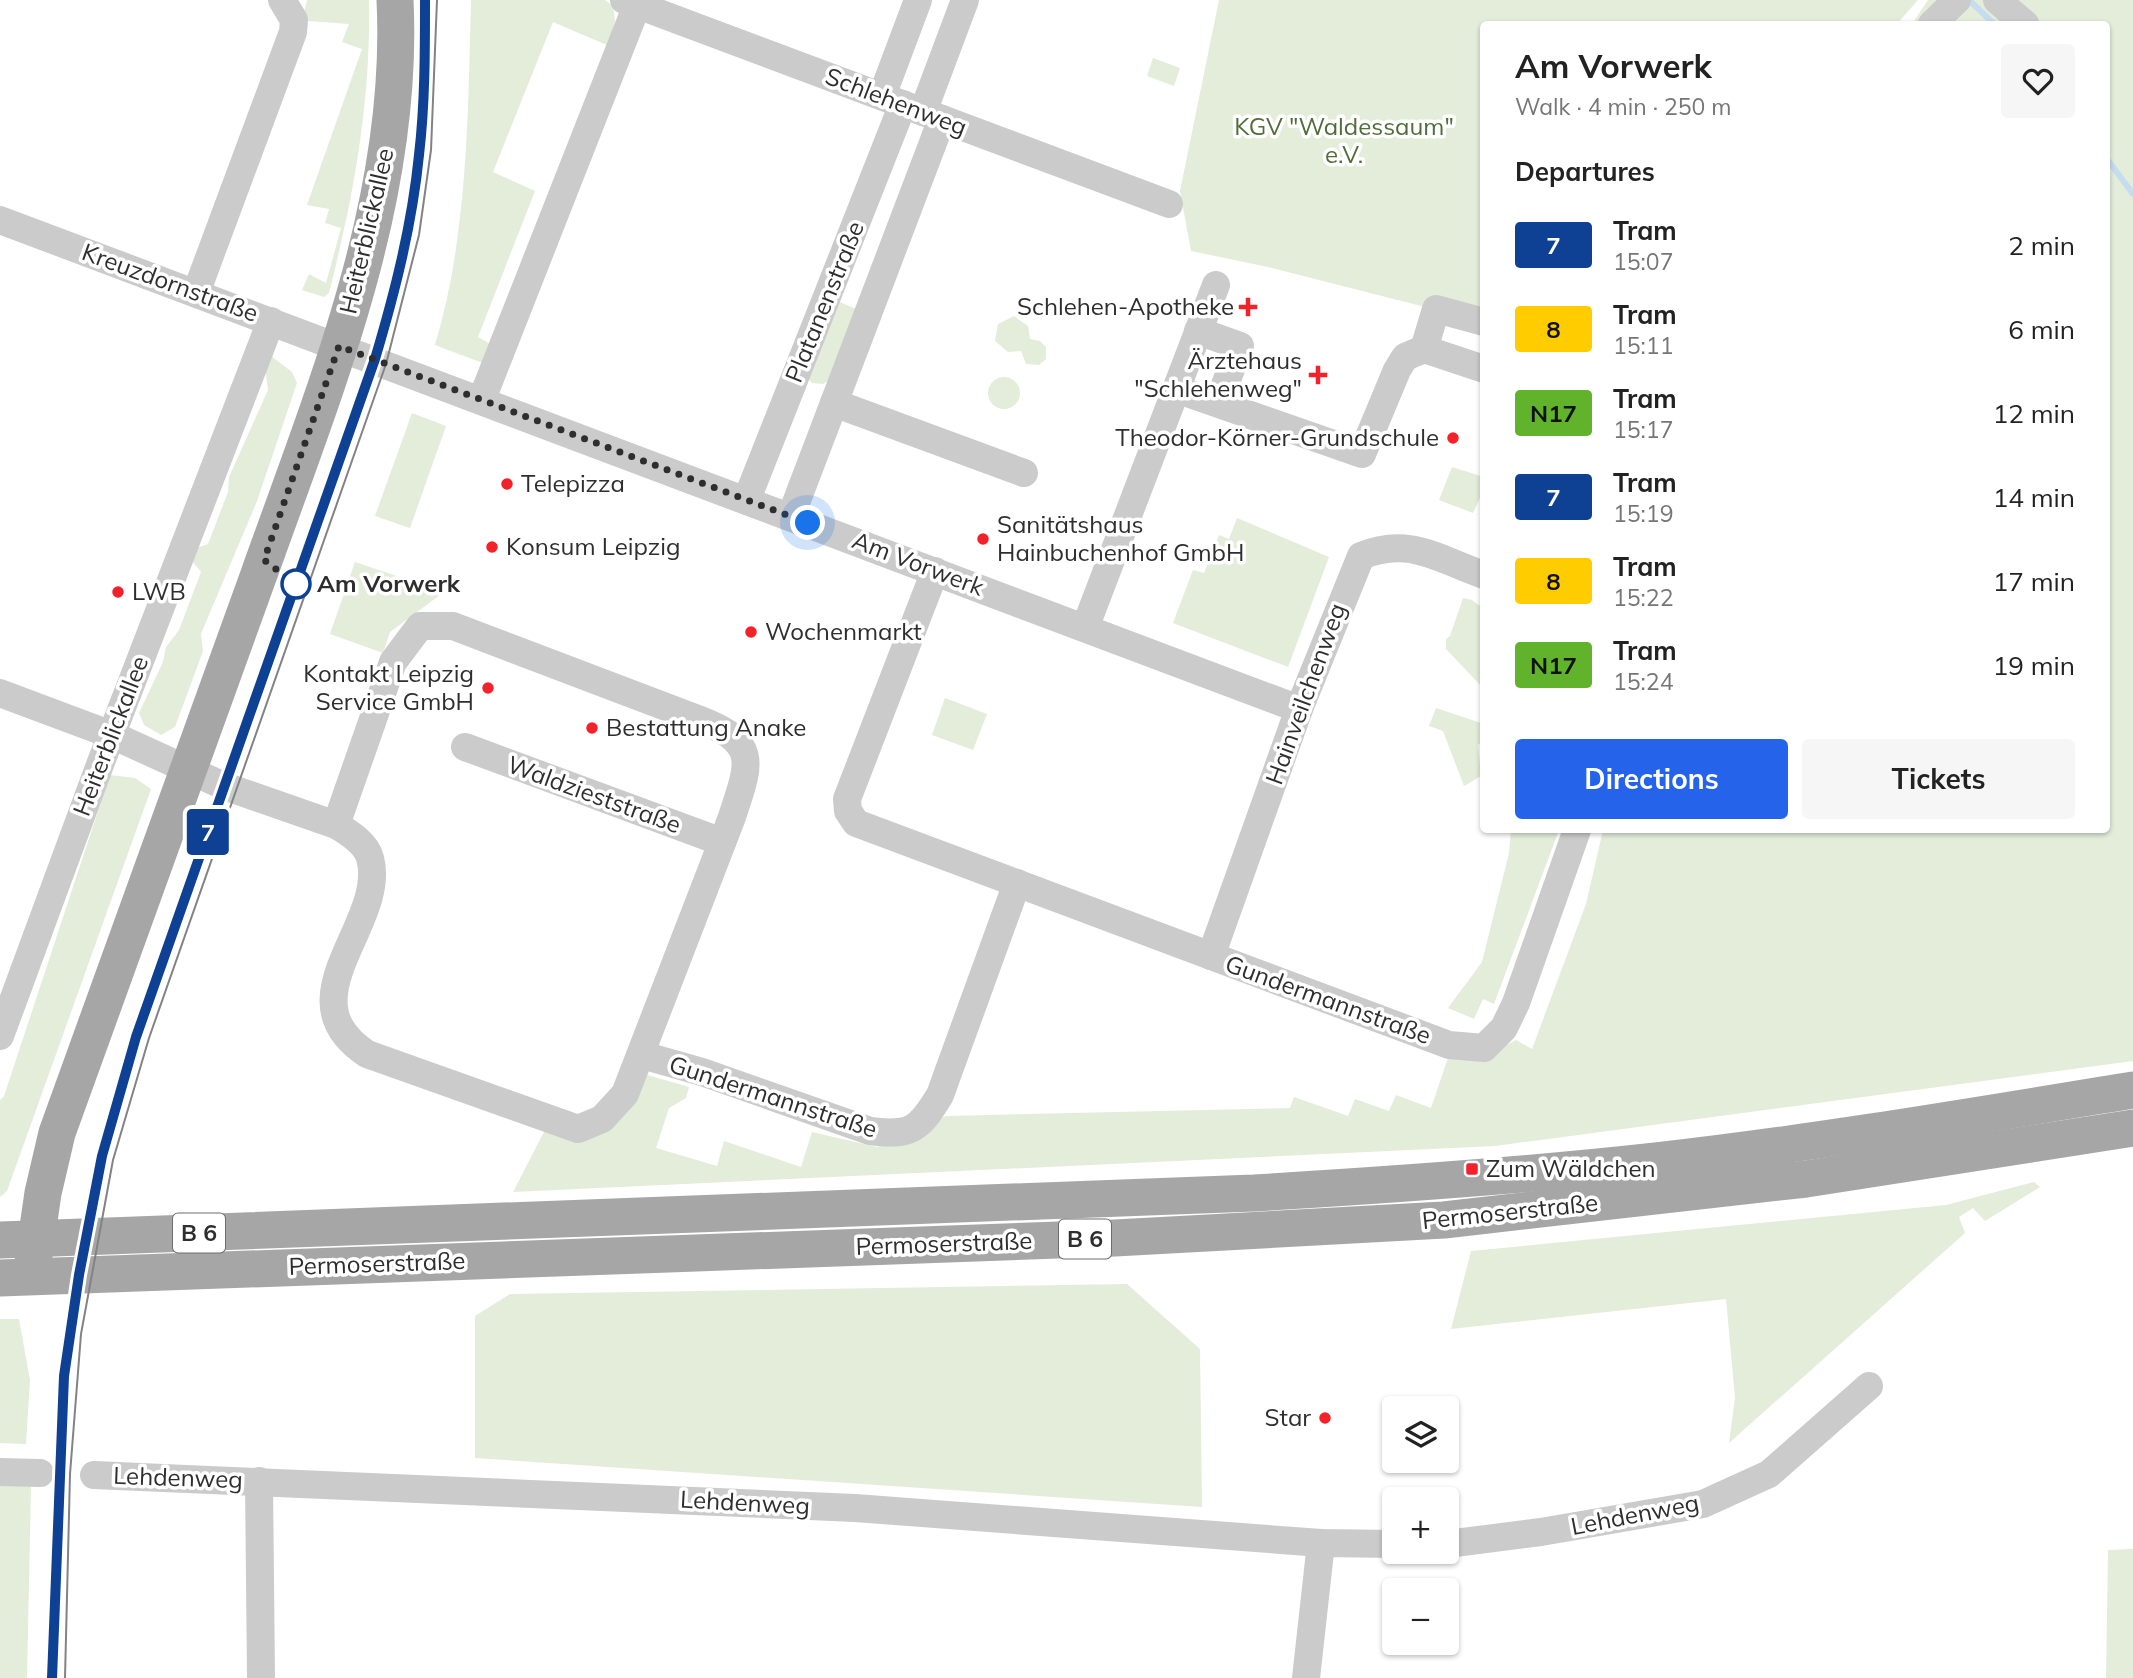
<!DOCTYPE html>
<html lang="en">
<head>
<meta charset="utf-8">
<style>
  :root { --surface:#fff; --page:#f6f6f6; --text:#222; --muted:#767676; --accent:#2563eb }
  body { margin:0; font-family:Mulish,sans-serif; background:var(--page); color:var(--text); height:100vh; display:flex; flex-direction:column; font-size:26px; white-space:nowrap }
  * { box-sizing:border-box; margin:0 }
  p { font-size:23px; color:var(--muted) }
  .icon { flex:none; width:38px; height:38px; fill:none; stroke:currentColor; stroke-width:2; stroke-linecap:round; stroke-linejoin:round }
  .map { position:relative; flex:1; overflow:hidden }
  .sheet { position:absolute; left:1480px; top:21px; width:630px; height:812px; display:flex; flex-direction:column; background:var(--surface); border-radius:7px; box-shadow:0 2px 5px #0004 }
  .sheet>* { flex:none }
  .badge { padding:0 14px; border-radius:5px; font-size:24px; line-height:46px }
  .fabs { position:absolute; left:1382px; top:1396px; display:grid; gap:14px }
  .fabs a { display:grid; place-items:center; width:77px; height:77px; border-radius:7px; background:var(--surface); box-shadow:0 2px 5px #0004; font-size:35px }
  .you { position:absolute; width:35px; height:35px; margin:-18px; border:5px solid #fff; border-radius:50%; background:#1a73e8; box-shadow:0 0 0 10px #1a73e833 }
  .map>.badge { position:absolute; translate:-50% -50%; box-shadow:0 0 0 4px #fff }
  h2 { padding:0 35px; font-size:26px; line-height:63px }
  .round { display:grid; place-items:center; flex:none; width:74px; height:74px; border-radius:7px; background:var(--page) }
  .summary { display:flex; align-items:center; justify-content:space-between; height:119px; padding:0 35px }
  h1 { font-size:33px; font-weight:700; line-height:52px }
  .cta { display:flex; gap:14px; margin-top:auto; padding:14px 35px }
  .cta a { flex:1; height:80px; border-radius:7px; background:var(--accent); color:#fff; font-size:28px; font-weight:700; line-height:80px; text-align:center }
  .cta a+a { background:var(--page); color:var(--text) }
  ul { padding:0; list-style:none }
  li { display:flex; align-items:center; gap:21px; height:84px; padding:0 35px }
  li div { flex:1 }
  li b { display:block; font-size:26px }
  li em { font-style:normal }
  li .badge { min-width:77px; font-weight:700; text-align:center }
  .map>svg:first-child { display:block }
  .green { fill:#e3edda }
  .lines { fill:none; stroke-linecap:round; stroke-linejoin:round }
  .stream { stroke:#c5ddee; stroke-width:6 }
  .minor { stroke:#cbcbcb; stroke-width:28 }
  .major { stroke:#a6a6a6; stroke-width:37 }
  .tram { stroke:#838383; stroke-width:2 }
  .line-casing { stroke:#fff; stroke-width:16 }
  .line { stroke:#0e4094; stroke-width:10 }
  .walk { stroke:#2e2e2e; stroke-width:7; stroke-dasharray:0 12.6 }
  .poi-dot { fill:#f3222a; stroke:#fff; stroke-width:2.5 }
  .stop-dot { fill:#fff; stroke:#0e4094; stroke-width:3.5 }
  .labels { text-anchor:middle; stroke-width:7; stroke-linejoin:round; paint-order:stroke }
  .shield { fill:#fff; stroke:#6d6d6d; stroke-width:2 }
  .shield-label { font-size:23px; font-weight:bold; fill:#2e2e2e }
  .street-label { font-size:24px; fill:#2e2e2e; stroke:#fff }
  .park-label { font-size:24px; fill:#4f6d38; stroke:#fff }
  .poi-label { font-size:24px; fill:#2e2e2e; stroke:#fff; text-anchor:start }
  .stop-label { font-size:24px; font-weight:bold; fill:#2e2e2e; stroke:#fff; text-anchor:start }
</style>
</head>
<body>
<div class="map">
<svg width="2133" height="1678" viewBox="0 0 2133 1678">
  <rect width="100%" height="100%" fill="#fff"/>
  <g class="green">
    <path d="M307,0H369C371,100 354,196 329,293L324,297L302,290L309,274L326,283L341,228L325,223L329,209L307,205L362,49L342,42L349,24L308,21L304,13Z"/>
    <path d="M471,0H605L613,6L615,21L609,46L553,22L493,172L535,191L478,337L492,345L485,364L435,345C468,235 468,114 471,0Z"/>
    <polygon points="1219,0 1918,0 1897,24 1484,24 1484,322 1268,267 1191,251 1180,191"/>
    <polygon points="1928,0 2133,0 2133,1061 1495,1146 513,1192 546,1128 585,1135 644,1074 689,1087 686,1098 669,1108 656,1148 717,1166 724,1141 801,1167 812,1132 877,1147 946,1116 1290,1108 1294,1097 1348,1116 1355,1099 1389,1111 1396,1095 1431,1108 1450,1052 1497,1050 1516,1040 1532,1049 1586,904 1603,830 2107,830 2107,24 1912,24"/>
    <polygon points="1153,58 1180,68 1174,86 1147,76"/>
    <polygon points="830,298 866,313 831,379 823,384 812,383 808,378"/>
    <polygon points="1014,316 1028,326 1030,339 1040,341 1046,347 1046,359 1039,365 1026,364 1021,351 1008,352 995,341 998,324"/>
    <polygon points="270,355 292,372 297,383 257,501 201,634 203,651 175,727 161,735 144,725 139,713 163,662 166,647 179,630 201,572 189,557 199,547 208,544 228,492 229,477 268,390 265,367"/>
    <circle cx="1004" cy="393" r="16"/>
    <polygon points="412,413 446,426 410,528 375,516"/>
    <polygon points="1452,467 1484,477 1484,489 1473,513 1439,500"/>
    <polygon points="1237,518 1329,557 1288,667 1173,623 1193,570 1204,573 1219,535 1229,539"/>
    <polygon points="355,562 444,592 390,632 383,653 330,634"/>
    <polygon points="1463,598 1472,600 1484,609 1484,689 1446,649 1446,639 1450,636"/>
    <polygon points="945,698 987,714 973,750 932,735"/>
    <polygon points="1436,708 1484,724 1484,746 1478,744 1481,776 1464,786 1443,731 1429,726"/>
    <polygon points="110,775 135,778 151,789 7,1191 0,1197 0,1100 4,1096"/>
    <polygon points="1511,830 1559,830 1494,1004 1483,999 1474,1019 1448,1008 1482,962 1509,853"/>
    <polygon points="2034,1182 2040,1187 1985,1221 1973,1208 1959,1217 1965,1233 1729,1443 1735,1398 1726,1299 1451,1329 1471,1251 1946,1205"/>
    <polygon points="1127,1284 1200,1349 1202,1507 475,1458 475,1316 510,1294"/>
    <polygon points="0,1319 19,1319 30,1380 26,1444 0,1443"/>
    <polygon points="0,1485 31,1486 27,1678 0,1678"/>
    <polygon points="2133,1549 2133,1678 2106,1678 2108,1550"/>
  </g>
  <g class="lines">
    <g class="stream">
      <polyline points="1969,0 1994,24"/>
      <polyline points="2107,159 2133,194"/>
    </g>
    <g class="minor">
      <polyline points="624,0 1169,204"/>
      <polyline points="1997,0 2025,24"/>
      <polyline points="1932,24 1957,0"/>
      <polyline points="882,96 918,0"/>
      <polyline points="923,112 965,0"/>
      <polyline points="0,220 1299,709"/>
      <polyline points="196,293 293,32 294,20 282,0"/>
      <polyline points="1484,322 1436,309 1424,349 1484,369"/>
      <polyline points="1198,331 1240,346 1218,403"/>
      <polyline points="1176,389 1362,454 1397,370 1405,357 1424,349"/>
      <polyline points="482,399 637,5"/>
      <polyline points="834,403 1024,473"/>
      <polyline points="747,499 903,104"/>
      <polyline points="791,516 942,119"/>
      <polyline points="935,571 847,799 848,811 856,823 1449,1045 1484,1048 1504,1028 1516,1003 1577,830"/>
      <polyline points="1085,628 1216,285"/>
      <path d="M0,693L112,735L224,786L336,825C348,832 366,843 370,858C388,924 282,998 367,1054L578,1129L602,1119L625,1094L732,817C748,767 761,744 703,721L453,626H420L393,662L336,825"/>
      <polyline points="465,747 722,842"/>
      <path d="M1211,956L1299,709L1361,556C1409,536 1438,559 1484,575"/>
      <polyline points="0,1036 101,762 271,321"/>
      <path d="M642,1055L702,1072L870,1131C911,1136 919,1130 940,1095L1017,883"/>
      <polyline points="0,1472 40,1473"/>
      <polyline points="94,1475 855,1508 1321,1543 1395,1544"/>
      <polyline points="259,1481 261,1678"/>
      <polyline points="1447,1544 1541,1532 1703,1504 1769,1474 1869,1386"/>
      <polyline points="1306,1678 1321,1543"/>
    </g>
    <g class="major">
      <path d="M0,1240L1254,1193C1388,1185 1522,1176 1656,1161C1815,1143 1974,1116 2133,1090"/>
      <path d="M33,1262L43,1193L57,1133C124,948 192,763 258,577C324,391 405,200 395,0"/>
      <polyline points="0,1278 1115,1238 1444,1220 1806,1179 2133,1128"/>
    </g>
    <g class="tram">
      <path d="M52,1678L64,1376L79,1275L102,1156L136,1037L375,359C395,292 412,225 419,155C425,104 425,52 425,0"/>
      <polyline points="65,1678 70,1474 81,1334 113,1160 149,1038 386,364 419,235 431,150 437,0"/>
    </g>
  </g>
  <g class="lines">
    <g class="line-casing">
      <path id="line" d="M52,1678L64,1376L79,1275L102,1156L136,1037L375,359C395,292 412,225 419,155C425,104 425,52 425,0"/>
    </g>
    <use href="#line" class="line"/>
    <polyline class="walk" points="296,584 264,560 339,346 808,523"/>
  </g>
  <g class="poi-dot">
    <path d="M1244.5 296.5h7v7h7v7h-7v7h-7v-7h-7v-7h7z"/>
    <path d="M1314.5 364.5h7v7h7v7h-7v7h-7v-7h-7v-7h7z"/>
    <circle cx="1453" cy="438" r="7"/>
    <circle cx="507" cy="484" r="7"/>
    <circle cx="983" cy="539" r="7"/>
    <circle cx="492" cy="547" r="7"/>
    <circle cx="118" cy="592" r="7"/>
    <circle cx="751" cy="632" r="7"/>
    <circle cx="488" cy="688" r="7"/>
    <circle cx="592" cy="728" r="7"/>
    <rect x="1465" y="1162" width="14" height="14" rx="3.5"/>
    <circle cx="1325" cy="1418" r="7"/>
  </g>
  <circle class="stop-dot" cx="296" cy="584" r="14"/>
  <g class="labels">
    <g class="shield">
      <rect x="173" y="1213.5" width="52" height="39" rx="5"/>
      <rect x="1059" y="1219.5" width="52" height="39" rx="5"/>
    </g>
    <g class="shield-label">
      <text x="199" y="1241">B 6</text>
      <text x="1085" y="1247">B 6</text>
    </g>
    <g class="street-label">
      <text transform="translate(896 102) rotate(21)" y="8">Schlehenweg</text>
      <text transform="translate(367 231) rotate(-77)" y="8">Heiterblickallee</text>
      <text transform="translate(170 283) rotate(20)" y="8">Kreuzdornstraße</text>
      <text transform="translate(825 302) rotate(-68)" y="8">Platanenstraße</text>
      <text transform="translate(918 564) rotate(21)" y="8">Am Vorwerk</text>
      <text transform="translate(1306 694) rotate(-70)" y="8">Hainveilchenweg</text>
      <text transform="translate(111 736) rotate(-69)" y="8">Heiterblickallee</text>
      <text transform="translate(594 795) rotate(20)" y="8">Waldzieststraße</text>
      <text transform="translate(1328 1000) rotate(20)" y="8">Gundermannstraße</text>
      <text transform="translate(773 1097) rotate(18)" y="8">Gundermannstraße</text>
      <text transform="translate(1510 1212) rotate(-6)" y="8">Permoserstraße</text>
      <text transform="translate(944 1244) rotate(-2)" y="8">Permoserstraße</text>
      <text transform="translate(377 1264) rotate(-2)" y="8">Permoserstraße</text>
      <text transform="translate(178 1478) rotate(2)" y="8">Lehdenweg</text>
      <text transform="translate(745 1503) rotate(3)" y="8">Lehdenweg</text>
      <text transform="translate(1635 1515) rotate(-11)" y="8">Lehdenweg</text>
    </g>
    <g class="park-label">
      <text x="1344" y="135">KGV "Waldessaum"<tspan x="1344" dy="28">e.V.</tspan></text>
    </g>
    <g class="poi-label">
      <text x="1234" y="315" text-anchor="end">Schlehen-Apotheke</text>
      <text x="1302" y="369" text-anchor="end">Ärztehaus<tspan x="1302" dy="28">"Schlehenweg"</tspan></text>
      <text x="1439" y="446" text-anchor="end">Theodor-Körner-Grundschule</text>
      <text x="521" y="492">Telepizza</text>
      <text x="997" y="533">Sanitätshaus<tspan x="997" dy="28">Hainbuchenhof GmbH</tspan></text>
      <text x="506" y="555">Konsum Leipzig</text>
      <text x="132" y="600">LWB</text>
      <text x="765" y="640">Wochenmarkt</text>
      <text x="474" y="682" text-anchor="end">Kontakt Leipzig<tspan x="474" dy="28">Service GmbH</tspan></text>
      <text x="606" y="736">Bestattung Anake</text>
      <text x="1486" y="1177">Zum Wäldchen</text>
      <text x="1311" y="1426" text-anchor="end">Star</text>
    </g>
    <g class="stop-label">
      <text x="317" y="592">Am Vorwerk</text>
    </g>
  </g>
</svg>
<div class="fabs">
<a><svg class="icon" aria-label="layers" viewBox="0 0 24 24"><path d="M12 4l9 5-9 5-9-5zM3 14l9 5 9-5"/></svg></a>
<a>+</a>
<a>−</a>
</div>
<div class="you" style="left:808px;top:523px"></div>
<b class="badge" style="left:208px;top:832px;background:#0e4094;color:#fff">7</b>
<section class="sheet">
<div class="summary"><div><h1>Am Vorwerk</h1><p>Walk · 4 min · 250 m</p></div><a class="round"><svg class="icon" aria-label="heart" viewBox="0 0 24 24"><path d="M12 20l-8-8c-3-5 5-10 8-4 3-6 11-1 8 4z"/></svg></a></div>
<h2>Departures</h2>
<ul>
<li><span class="badge" style="background:#0e4094;color:#fff">7</span><div><b>Tram</b><p>15:07</p></div><em>2 min</em></li>
<li><span class="badge" style="background:#fc0;color:#111">8</span><div><b>Tram</b><p>15:11</p></div><em>6 min</em></li>
<li><span class="badge" style="background:#62b32c;color:#111">N17</span><div><b>Tram</b><p>15:17</p></div><em>12 min</em></li>
<li><span class="badge" style="background:#0e4094;color:#fff">7</span><div><b>Tram</b><p>15:19</p></div><em>14 min</em></li>
<li><span class="badge" style="background:#fc0;color:#111">8</span><div><b>Tram</b><p>15:22</p></div><em>17 min</em></li>
<li><span class="badge" style="background:#62b32c;color:#111">N17</span><div><b>Tram</b><p>15:24</p></div><em>19 min</em></li>
</ul>
<div class="cta"><a>Directions</a><a>Tickets</a></div>
</section>
</div>
</body>
</html>
